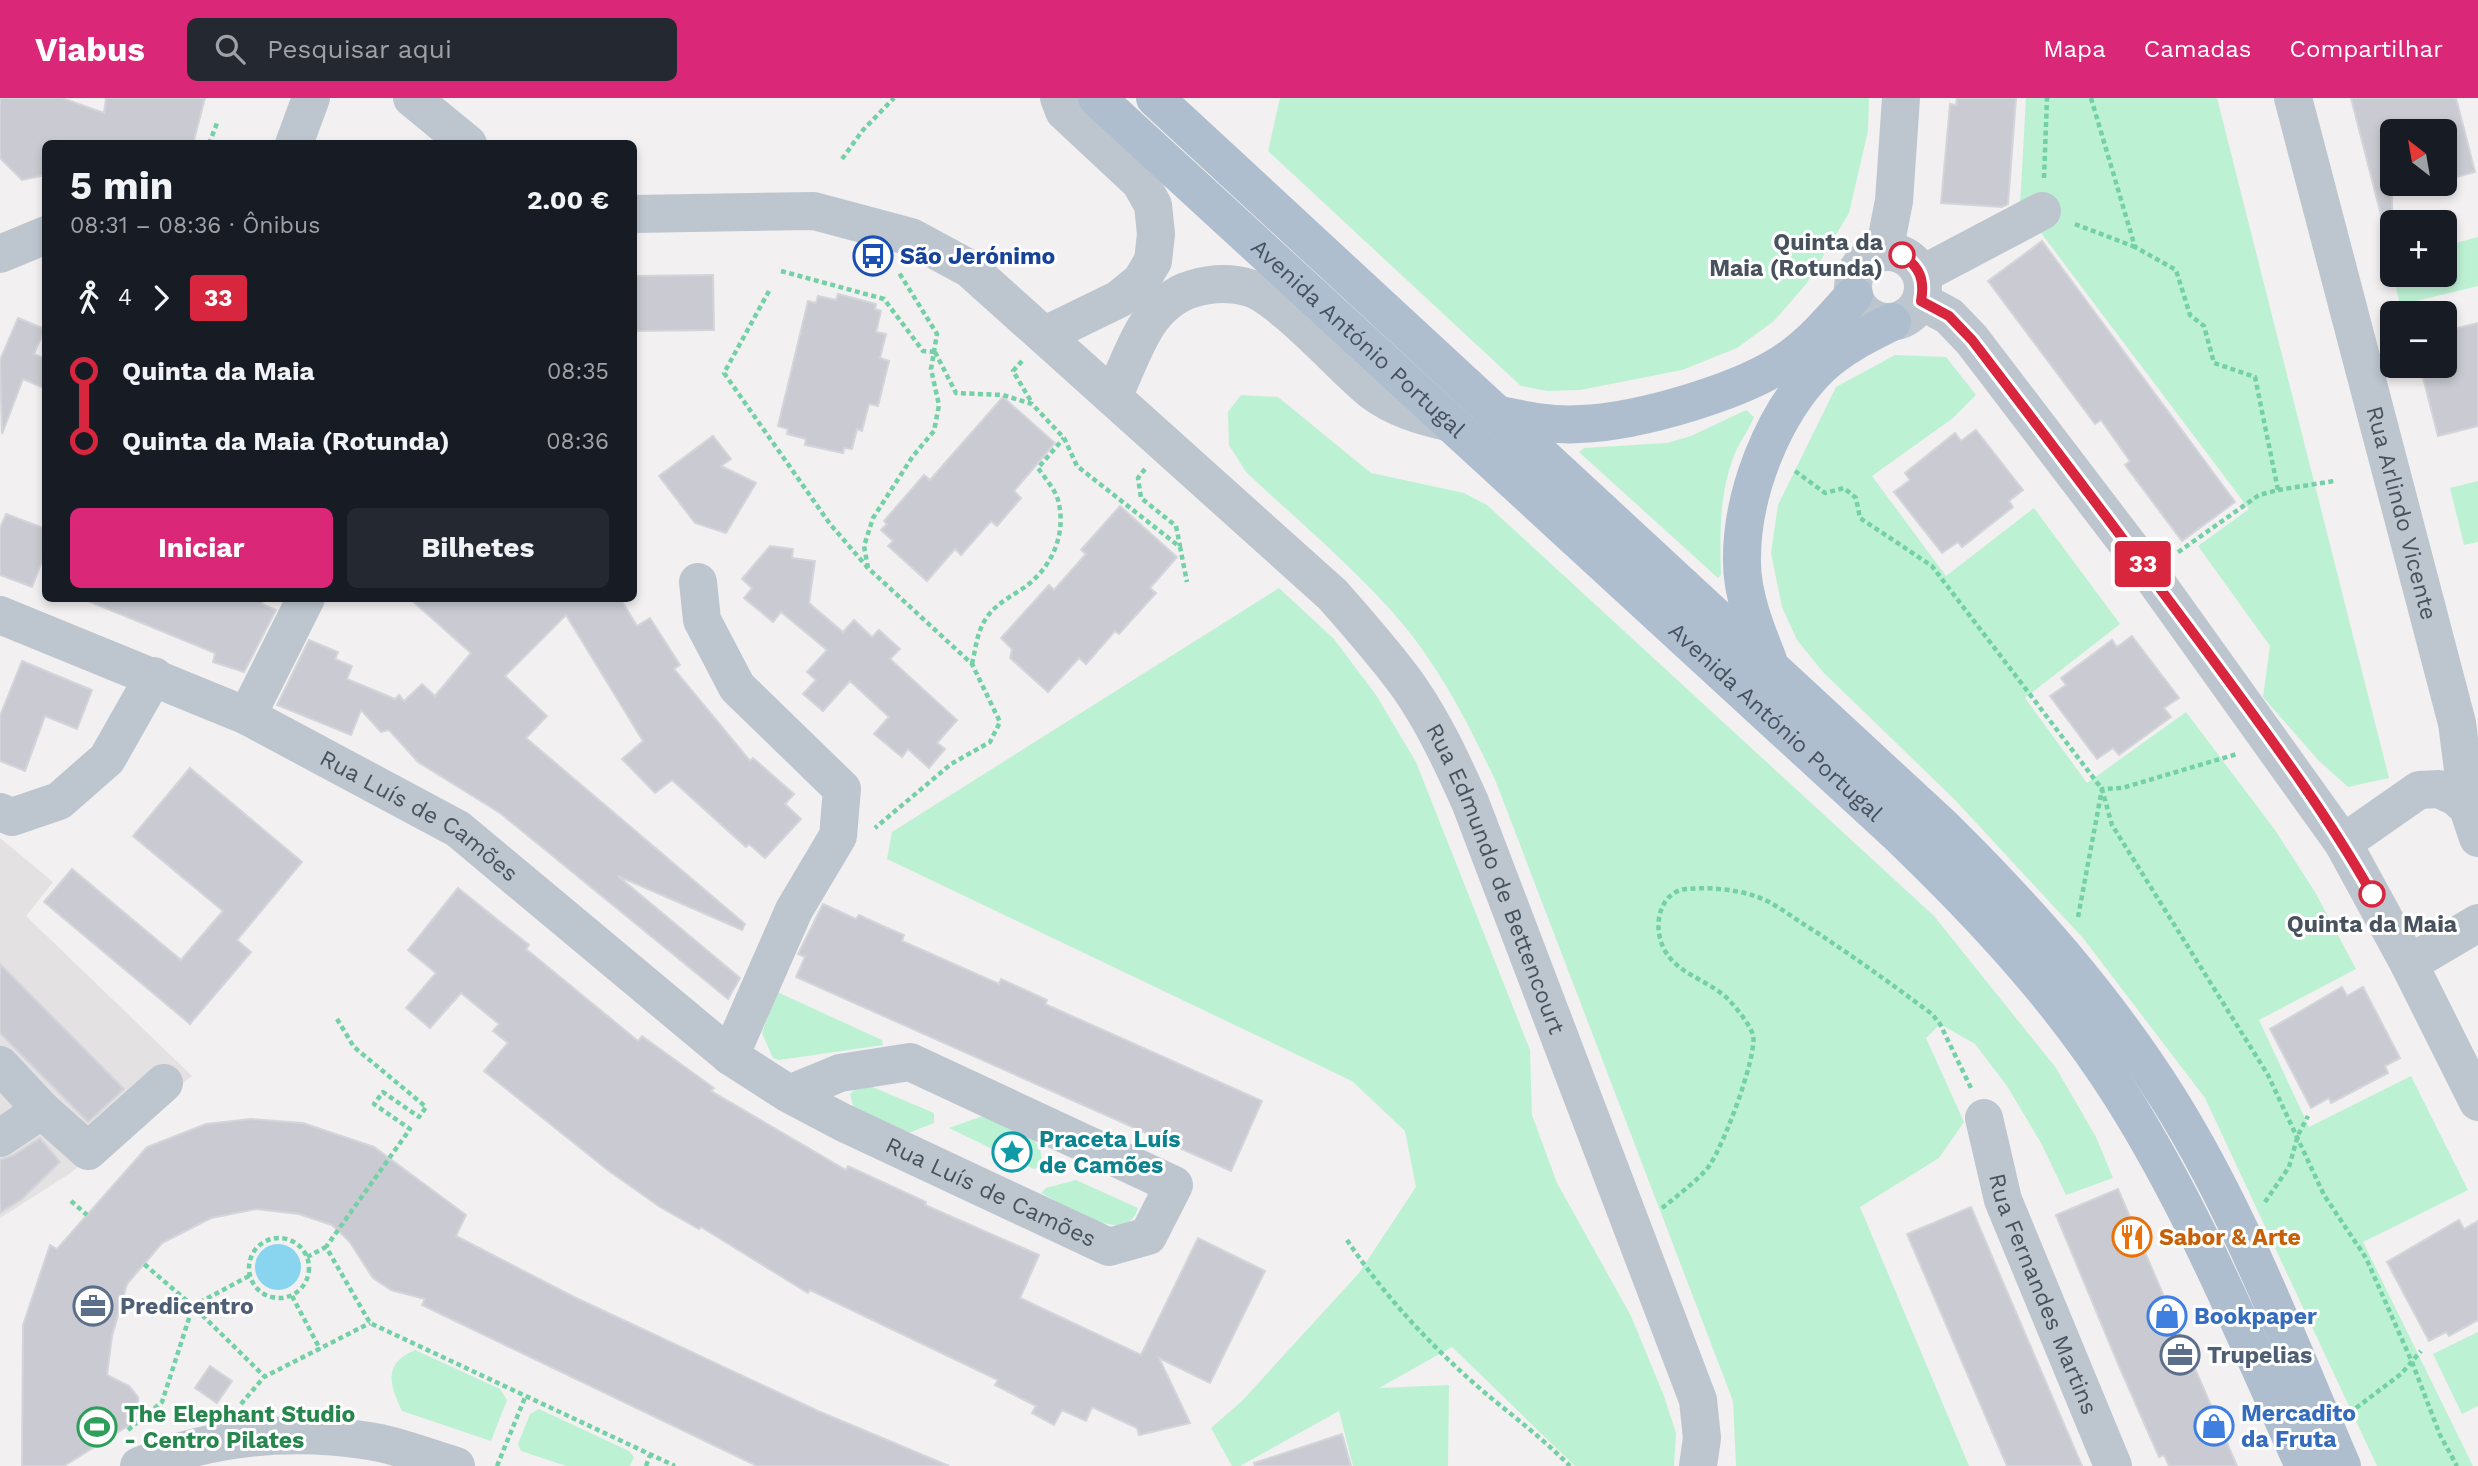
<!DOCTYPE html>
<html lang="pt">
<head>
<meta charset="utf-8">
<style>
  :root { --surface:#171b24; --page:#242831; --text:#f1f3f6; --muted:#9ea1a6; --accent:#db2777 }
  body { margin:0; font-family:"Work Sans",sans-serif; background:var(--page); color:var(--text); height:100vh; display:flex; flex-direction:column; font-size:26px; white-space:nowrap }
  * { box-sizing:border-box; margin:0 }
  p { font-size:23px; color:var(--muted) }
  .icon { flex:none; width:38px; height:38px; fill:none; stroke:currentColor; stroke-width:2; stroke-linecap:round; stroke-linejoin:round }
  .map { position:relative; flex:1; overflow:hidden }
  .sheet { position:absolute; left:42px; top:42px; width:595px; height:462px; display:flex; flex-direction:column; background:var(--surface); border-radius:10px; box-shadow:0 4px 10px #0003 }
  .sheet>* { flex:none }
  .badge { padding:0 14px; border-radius:5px; font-size:24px; line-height:46px }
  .needle { width:46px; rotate:329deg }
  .buttons { position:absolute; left:2380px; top:21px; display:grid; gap:14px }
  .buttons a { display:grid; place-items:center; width:77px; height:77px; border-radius:10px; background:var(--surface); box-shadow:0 4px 10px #0003; font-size:35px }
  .map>.badge { position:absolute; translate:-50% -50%; box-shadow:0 0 0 4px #fff }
  .legs { display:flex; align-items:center; gap:10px; height:77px; padding:0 28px; font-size:23px }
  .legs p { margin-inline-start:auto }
  .head { display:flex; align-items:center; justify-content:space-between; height:119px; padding:0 28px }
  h1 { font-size:38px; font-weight:700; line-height:52px }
  .primary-button { display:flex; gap:14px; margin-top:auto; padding:14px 28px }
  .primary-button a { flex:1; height:80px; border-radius:10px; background:var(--accent); color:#fff; font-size:28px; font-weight:700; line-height:80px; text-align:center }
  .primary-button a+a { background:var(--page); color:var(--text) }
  ul { padding:0 28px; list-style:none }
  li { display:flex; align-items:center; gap:24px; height:70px; font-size:26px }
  li i { display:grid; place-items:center; width:10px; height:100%; margin:0 9px; background:currentColor }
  li i::after { content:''; width:18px; height:18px; margin:-9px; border:5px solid; border-radius:50%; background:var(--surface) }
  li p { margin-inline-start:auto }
  li:first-child i { background:linear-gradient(#0000 50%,currentColor 0) }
  li:last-child i { background:linear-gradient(currentColor 50%,#0000 0) }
  header { display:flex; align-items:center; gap:42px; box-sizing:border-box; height:98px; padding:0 35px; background:var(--accent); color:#fff }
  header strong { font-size:33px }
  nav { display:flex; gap:38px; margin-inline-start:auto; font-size:24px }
  .search { width:490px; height:63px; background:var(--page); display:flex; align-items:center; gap:18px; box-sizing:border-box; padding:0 24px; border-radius:10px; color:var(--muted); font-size:26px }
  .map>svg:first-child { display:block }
  .education { fill:#e3e1e2 }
  .green { fill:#bdf1d4 }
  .water { fill:#89d5ef }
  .building { fill:#cacbd2; stroke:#d4d5db; stroke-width:2 }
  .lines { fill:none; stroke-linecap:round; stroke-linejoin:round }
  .path { stroke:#74d0a7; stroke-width:4.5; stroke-dasharray:5 3.5; stroke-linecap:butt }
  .minor { stroke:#bdc6cf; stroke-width:38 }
  .major { stroke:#afbecf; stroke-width:38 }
  .line-1-casing { stroke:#fff; stroke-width:16 }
  .line-1 { stroke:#d7263d; stroke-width:10 }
  .stop-1-dot { fill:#fff; stroke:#d7263d; stroke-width:3.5 }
  .labels { text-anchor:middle; stroke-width:6; stroke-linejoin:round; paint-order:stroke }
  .stop-label { font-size:23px; font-weight:bold; fill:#47525e; stroke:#fff; text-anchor:end }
  .transit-label { font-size:23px; font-weight:bold; fill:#164399; stroke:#fff; text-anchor:start }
  .street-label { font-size:23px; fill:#47525e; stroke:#fff }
  .culture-label { font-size:23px; font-weight:bold; fill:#0d838f; stroke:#fff; text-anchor:start }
  .food-label { font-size:23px; font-weight:bold; fill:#c56008; stroke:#fff; text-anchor:start }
  .service-label { font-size:23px; font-weight:bold; fill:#4e5e75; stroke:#fff; text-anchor:start }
  .shop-label { font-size:23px; font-weight:bold; fill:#366cbe; stroke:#fff; text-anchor:start }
  .leisure-label { font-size:23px; font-weight:bold; fill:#27864d; stroke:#fff; text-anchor:start }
</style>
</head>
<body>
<header>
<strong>Viabus</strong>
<div class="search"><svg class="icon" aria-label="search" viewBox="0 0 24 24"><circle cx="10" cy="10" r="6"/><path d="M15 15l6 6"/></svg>Pesquisar aqui</div>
<nav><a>Mapa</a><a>Camadas</a><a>Compartilhar</a></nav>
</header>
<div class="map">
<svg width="2478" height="1368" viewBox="0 0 2478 1368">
  <rect width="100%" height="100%" fill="#f2f0f0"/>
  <polygon class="education" points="0,740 53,784 26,818 192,978 69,1076 0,1120"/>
  <g class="green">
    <polygon points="1280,0 1869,0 1868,33 1849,115 1807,185 1774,223 1737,250 1682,272 1580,292 1547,293 1521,288 1268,53"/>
    <polygon points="2026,0 2217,0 2389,680 2348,689 2318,662 2263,599 2270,548 2198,448 2249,411 2020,107"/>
    <polygon points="2478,139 2478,188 2400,207 2393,177 2445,177 2445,148"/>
    <polygon points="1895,257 1946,259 1976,297 1953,320 1872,378 1946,478 2034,410 2120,526 2025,600 2087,685 2186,614 2275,732 2315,794 2356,871 2259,922 2309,1029 2411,978 2468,1092 2363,1144 2473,1368 2377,1368 2205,1000 2083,840 1955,702 1823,574 1797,542 1782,509 1771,455 1778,407 1836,289"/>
    <path d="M1241,297L1278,299L1371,375L1464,395L1487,407L1934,818L2056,970L2096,1039L2113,1080L2066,1097L2041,1045L2007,988L1975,946L1940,926L1926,940L1964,1024L1939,1060L1860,1109L1969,1368H1736L1733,1303L1496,684C1467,622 1434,558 1386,507C1343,460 1293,418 1246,374L1229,347L1228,314Z"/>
    <path d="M1746,312L1754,319C1748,334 1737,347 1732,363C1719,400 1720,439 1721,477L1718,480L1579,354L1584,350L1667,345L1691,338Z"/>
    <polygon points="2478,383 2478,444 2464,447 2450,390"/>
    <polygon points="1279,490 1334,541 1376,597 1416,664 1530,952 1532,1017 1557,1085 1631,1218 1664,1298 1676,1335 1674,1368 1575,1368 1452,1249 1379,1290 1449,1287 1448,1368 1353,1368 1339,1313 1240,1368 1232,1368 1211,1330 1242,1303 1359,1175 1416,1089 1405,1033 1352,983 887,761 892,734"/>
    <polygon points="777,894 882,942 883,947 779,962 773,960 762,935"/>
    <polygon points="863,985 934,1015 934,1025 906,1036 854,1011 850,996"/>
    <path d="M986,1017C1007,1026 1048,1037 1041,1068L1034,1071L949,1030Z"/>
    <path d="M1076,1082L1138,1110C1127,1151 1063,1106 1041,1095L1046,1090Z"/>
    <polygon points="2478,1234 2478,1308 2462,1316 2433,1256"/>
    <path d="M415,1252L500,1291L507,1302L491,1343L402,1313C390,1287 382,1266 415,1252Z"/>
    <polygon points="539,1311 629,1353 634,1359 630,1368 566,1368 521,1353 518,1346 530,1316"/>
  </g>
  <circle class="water" cx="278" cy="1169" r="23"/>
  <g class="building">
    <polygon points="0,0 62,0 104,15 106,0 205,0 193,46 46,46 46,77 22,82 0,60"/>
    <polygon points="1957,0 2016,0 2008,106 2002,109 1941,105 1950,6 1956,7"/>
    <polygon points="2351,0 2456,0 2475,74 2445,82 2445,33 2392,33 2392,124 2383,125"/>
    <polygon points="2042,143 2235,404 2182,443 2125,367 2130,363 2101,322 2095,326 1988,183"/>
    <polygon points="713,177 714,232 634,233 634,178"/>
    <polygon points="838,196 876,206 875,211 881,213 876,234 886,236 880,260 889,263 878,308 869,306 862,333 857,331 852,351 844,350 843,355 805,347 806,341 787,336 788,331 778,328 808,203 816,205 818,198 836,202"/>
    <polygon points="18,220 45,231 34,256 46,261 46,291 23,281 2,336 0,262"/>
    <polygon points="2478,225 2478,328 2438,338 2420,268 2445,268 2445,233"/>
    <polygon points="1003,299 1055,345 1014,393 1021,400 997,428 991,423 961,457 955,451 927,483 888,448 893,443 881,432 887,426 884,423 924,377 930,382"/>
    <polygon points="1976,332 2023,392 2009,403 2013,409 1962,449 1958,444 1942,455 1894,394 1910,382 1905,375 1955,335 1961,343"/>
    <polygon points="713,338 731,361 721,368 756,385 726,435 695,425 659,378"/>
    <polygon points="1120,408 1177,459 1150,490 1156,495 1119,536 1115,533 1086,566 1079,560 1048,594 1010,560 1012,551 1001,540 1049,487 1054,492 1086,456 1081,452"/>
    <polygon points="6,416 46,431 46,453 32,489 0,477 0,430"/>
    <polygon points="770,448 793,451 792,460 815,463 809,505 843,534 854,522 872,539 879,532 900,551 890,561 957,622 937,645 945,651 929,670 908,651 902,659 874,636 889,619 850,583 823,613 803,596 816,582 807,574 827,552 781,514 773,524 744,500 752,490 742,481"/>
    <polygon points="81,500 264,500 262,506 276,512 244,574 213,564 215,555"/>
    <polygon points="409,500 620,500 637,528 650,520 680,567 674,571 750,663 753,660 794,696 785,706 801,721 765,760 749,746 746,749 672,682 655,695 622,661 643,643 566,517 505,578 547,618 526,640 745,826 742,832 618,778 740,880 728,901 500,715 418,664 389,632 381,634 361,612 351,637 277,607 309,542 338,554 335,561 352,568 347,581 395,601 399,597 404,603 422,586 435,598 471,555"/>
    <polygon points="2132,538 2179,600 2164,610 2171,619 2119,657 2113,650 2097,661 2050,598 2066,587 2061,580 2112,542 2117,549"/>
    <polygon points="22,563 92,592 77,631 45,618 25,673 0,663 0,618"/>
    <polygon points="190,670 302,764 237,842 251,854 190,926 44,804 72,771 181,862 223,813 133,738"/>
    <polygon points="458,790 529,847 526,851 638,943 642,938 714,990 711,993 846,1072 848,1068 926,1104 925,1107 1039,1157 1020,1200 1141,1257 1198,1140 1265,1173 1210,1285 1159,1260 1190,1325 1139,1337 1137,1330 1092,1309 1086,1323 1062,1312 1054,1327 1032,1315 1036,1308 995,1287 998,1282 810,1192 808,1195 701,1129 699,1131 660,1109 609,1073 484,973 508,945 493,933 499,926 461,895 430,930 406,910 436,875 408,852"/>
    <polygon points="823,806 856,821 859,817 885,829 904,837 902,843 999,886 1001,881 1047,902 1045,906 1262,1003 1231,1073 796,879 805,859 798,856"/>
    <polygon points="0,866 124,991 88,1024 0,935"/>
    <polygon points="2342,889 2347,898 2363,889 2400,960 2385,968 2388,975 2331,1005 2329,1000 2311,1010 2270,931"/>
    <polygon points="251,1021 303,1025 374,1049 466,1117 456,1138 574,1199 818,1313 949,1368 757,1368 422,1207 425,1201 391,1192 373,1180 349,1143 332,1127 299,1116 256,1111 211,1120 162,1145 127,1186 112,1238 107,1277 129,1288 138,1299 139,1314 131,1326 64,1368 22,1368 23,1227 50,1147 57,1151 147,1049 206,1026"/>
    <polygon points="40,1040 60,1064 22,1101 0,1115 0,1062 12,1058"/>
    <polygon points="2118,1091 2150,1166 2237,1368 2169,1368 2164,1357 2159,1359 2119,1268 2056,1117"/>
    <polygon points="1971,1109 2002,1182 2082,1368 2007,1368 1907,1136"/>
    <polygon points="2459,1122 2464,1131 2478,1123 2478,1222 2449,1238 2446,1234 2429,1243 2387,1164"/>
    <polygon points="210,1268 232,1283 217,1305 195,1290"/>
    <polygon points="1342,1336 1351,1368 1255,1368 1254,1365"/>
  </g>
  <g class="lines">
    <g class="path">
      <polyline points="2091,0 2135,149 2176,172 2190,217 2204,228 2214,265 2255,279 2278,392 2259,397 2177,455"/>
      <polyline points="209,46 217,25"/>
      <polyline points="842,61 863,32 894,0"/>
      <polyline points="2044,80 2047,0"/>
      <polyline points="2075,126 2135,149"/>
      <polyline points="781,173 884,201 923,253 935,254"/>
      <polyline points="769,193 724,275 830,426 868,470 972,566 1000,624 990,644 951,666 875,730"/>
      <polyline points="935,254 956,295 1003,297 1032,306 1064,340 1077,368 1180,449 1187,484"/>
      <polyline points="1022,263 1013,273 1032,305"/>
      <polyline points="1145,371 1138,380 1141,400 1176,428 1180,448"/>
      <polyline points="1795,373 1825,395 1844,390 1856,400 1860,420 1932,468 2102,691 2112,727 2268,977 2324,1097 2366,1160 2412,1264 2440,1337 2457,1368"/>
      <polyline points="2278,392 2334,383"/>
      <polyline points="868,470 864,448 873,420 913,358 934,333 939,307 931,271 937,236 898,173"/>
      <path d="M972,566C976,549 977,533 987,519C997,505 1012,498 1025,489C1052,469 1067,436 1058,402C1055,391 1044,379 1038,370L1064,340"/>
      <polyline points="2078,819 2102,691 2122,690 2237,656"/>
      <polyline points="337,921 354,949 426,1009 419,1019 383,994 374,1006 410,1031 326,1149 370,1225 675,1368"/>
      <polyline points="71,1103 87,1117"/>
      <polyline points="2265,1104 2289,1069 2298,1037 2308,1018"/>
      <path d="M1662,1110C1677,1098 1693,1086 1706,1072C1721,1056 1758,957 1753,937C1749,925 1737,911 1729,902C1705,878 1665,875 1659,835C1656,816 1665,793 1686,791C1707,789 1734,791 1755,798C1773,804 1789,817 1805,827C1849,855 1890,885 1932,916L1940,926L1971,990"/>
      <circle cx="279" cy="1170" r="30"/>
      <path d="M1347,1142C1387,1202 1440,1258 1496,1304C1522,1325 1546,1344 1570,1368"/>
      <polyline points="307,1159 326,1149"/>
      <polyline points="249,1178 193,1208 264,1278"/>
      <polyline points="292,1198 320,1251"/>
      <polyline points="241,1306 264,1279 370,1225"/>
      <polyline points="2356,1310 2401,1276 2421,1253"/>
      <polyline points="128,1332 162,1304 193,1208 144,1166"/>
      <polyline points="497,1368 526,1297"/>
      <polyline points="646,1368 650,1357"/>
    </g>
    <g class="minor">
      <polyline points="412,0 468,46"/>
      <path id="s1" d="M2293,0L2457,625L2468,710"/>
      <polyline points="294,46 311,0"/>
      <path id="s2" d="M634,116L814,113L911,139L970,171L1333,497C1359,527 1386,557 1409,589C1434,625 1452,664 1470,704L1698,1302L1702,1340L1698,1368"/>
      <polyline points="1884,154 1894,103 1901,0"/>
      <circle cx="1888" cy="189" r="35"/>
      <polyline points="0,156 46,137"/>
      <polyline points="1921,177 2042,113"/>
      <polyline points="1921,203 1949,218 1972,242 2149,474 2343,745 2409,866 2478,1004"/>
      <polyline points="1045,237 1119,201 1141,183 1153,163 1156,136 1153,107 1140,84 1064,13 1059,0"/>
      <path d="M1113,299C1124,276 1133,249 1147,227C1157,211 1174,196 1192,191C1211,185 1231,184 1250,190C1283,201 1342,269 1373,294C1394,310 1421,318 1447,324"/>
      <polyline points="698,484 702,522 737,589 842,691 838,738 794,812 730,958"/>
      <path id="s3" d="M0,517L247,618L458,731L730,958L789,996L842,1024L1109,1149L1148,1138L1174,1087L910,964L840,975L789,996"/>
      <polyline points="247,618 306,500"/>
      <polyline points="0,714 12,719 59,703 107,661 154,578"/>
      <polyline points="2343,745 2419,692 2439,691 2456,699 2468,710 2478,740"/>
      <polyline points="2409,866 2478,825"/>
      <polyline points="0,967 42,1012 88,1053 164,985"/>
      <path id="s4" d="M1984,1020L2003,1102L2113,1368"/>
      <polyline points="0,1040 42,1012"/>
      <path d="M139,1368C214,1337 290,1331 369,1343C398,1347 428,1360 456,1368"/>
    </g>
    <g class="major">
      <path id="s5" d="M1097,0L1898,736C1981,816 2060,900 2121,997C2195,1114 2247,1243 2304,1368"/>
      <path d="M1155,0L1944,730C2029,814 2106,901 2170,1003C2241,1117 2289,1245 2342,1368"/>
      <path d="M1495,316C1524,322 1551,328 1580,326C1638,324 1747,293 1793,258C1816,241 1835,218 1854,197"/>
      <path d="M1768,562C1756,532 1742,497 1742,464C1741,398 1772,316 1820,269C1841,249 1866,237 1892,224"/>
    </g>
  </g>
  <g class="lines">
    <g class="line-1-casing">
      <path id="line-1" d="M1902,157C1920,169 1925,182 1921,203L1949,218L1972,242C2052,346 2130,450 2208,555C2265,633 2324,711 2372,796"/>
    </g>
    <use href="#line-1" class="line-1"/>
  </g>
  <defs>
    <g id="bus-ring" transform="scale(2.0125)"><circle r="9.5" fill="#fff" stroke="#1a4fb4" stroke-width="1.5"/><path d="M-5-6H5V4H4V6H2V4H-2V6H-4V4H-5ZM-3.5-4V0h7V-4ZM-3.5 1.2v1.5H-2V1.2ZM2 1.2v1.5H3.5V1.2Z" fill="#1a4fb4"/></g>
    <g id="sight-ring" transform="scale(2.0125)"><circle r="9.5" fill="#fff" stroke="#0f9aa8" stroke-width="1.5"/><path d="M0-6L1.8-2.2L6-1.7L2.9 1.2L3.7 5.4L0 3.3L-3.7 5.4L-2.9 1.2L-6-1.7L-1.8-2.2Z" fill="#0f9aa8"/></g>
    <g id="restaurant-ring" transform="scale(2.0125)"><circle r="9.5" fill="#fff" stroke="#e8710a" stroke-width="1.5"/><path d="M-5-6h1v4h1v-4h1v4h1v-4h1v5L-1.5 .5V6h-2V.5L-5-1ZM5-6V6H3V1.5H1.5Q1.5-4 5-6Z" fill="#e8710a"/></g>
    <g id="office-ring" transform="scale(2.0125)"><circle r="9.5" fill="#fff" stroke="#5c6f8a" stroke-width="1.5"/><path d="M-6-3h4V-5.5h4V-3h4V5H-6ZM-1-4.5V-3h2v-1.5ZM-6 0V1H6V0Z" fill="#5c6f8a"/></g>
    <g id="shop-ring" transform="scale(2.0125)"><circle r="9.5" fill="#fff" stroke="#3f7fe0" stroke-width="1.5"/><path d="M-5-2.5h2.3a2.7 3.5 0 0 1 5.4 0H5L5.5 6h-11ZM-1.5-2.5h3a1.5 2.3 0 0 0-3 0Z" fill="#3f7fe0"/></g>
    <g id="stadium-ring" transform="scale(2.0125)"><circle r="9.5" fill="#fff" stroke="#2e9e5b" stroke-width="1.5"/><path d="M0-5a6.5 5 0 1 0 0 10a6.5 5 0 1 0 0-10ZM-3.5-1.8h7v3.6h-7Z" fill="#2e9e5b"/></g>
  </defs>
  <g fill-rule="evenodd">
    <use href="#bus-ring" x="873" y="158"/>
    <use href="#sight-ring" x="1012" y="1054"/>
    <use href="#restaurant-ring" x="2132" y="1139"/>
    <use href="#office-ring" x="93" y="1208"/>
    <use href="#shop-ring" x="2167" y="1218"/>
    <use href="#office-ring" x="2180" y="1257"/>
    <use href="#shop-ring" x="2214" y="1328"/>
    <use href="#stadium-ring" x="97" y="1329"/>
  </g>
  <g class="stop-1-dot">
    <circle cx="1902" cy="157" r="12"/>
    <circle cx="2372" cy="796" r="12"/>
  </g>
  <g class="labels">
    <g class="stop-label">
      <text x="1883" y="152">Quinta da<tspan x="1883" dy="26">Maia (Rotunda)</tspan></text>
      <text x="2372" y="834" text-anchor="middle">Quinta da Maia</text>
    </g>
    <g class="transit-label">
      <text x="900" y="166">São Jerónimo</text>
    </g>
    <g class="street-label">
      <text dy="8" stroke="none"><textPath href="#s5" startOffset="355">Avenida António Portugal</textPath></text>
      <text dy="8" stroke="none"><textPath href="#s1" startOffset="429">Rua Arlindo Vicente</textPath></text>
      <text dy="8" stroke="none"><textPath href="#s5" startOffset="922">Avenida António Portugal</textPath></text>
      <text dy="8" stroke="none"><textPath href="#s3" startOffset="466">Rua Luís de Camões</textPath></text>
      <text dy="8" stroke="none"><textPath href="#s2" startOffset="1166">Rua Edmundo de Bettencourt</textPath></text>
      <text dy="8" stroke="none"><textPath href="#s3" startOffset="1155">Rua Luís de Camões</textPath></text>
      <text dy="8" stroke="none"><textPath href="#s4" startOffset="186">Rua Fernandes Martins</textPath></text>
    </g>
    <g class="culture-label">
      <text x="1039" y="1049">Praceta Luís<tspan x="1039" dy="26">de Camões</tspan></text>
    </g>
    <g class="food-label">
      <text x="2159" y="1147">Sabor &amp; Arte</text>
    </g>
    <g class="service-label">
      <text x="120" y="1216">Predicentro</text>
      <text x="2207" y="1265">Trupelias</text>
    </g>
    <g class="shop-label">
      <text x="2194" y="1226">Bookpaper</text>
      <text x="2241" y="1323">Mercadito<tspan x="2241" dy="26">da Fruta</tspan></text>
    </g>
    <g class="leisure-label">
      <text x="124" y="1324">The Elephant Studio<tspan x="124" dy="26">- Centro Pilates</tspan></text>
    </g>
  </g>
</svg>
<div class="buttons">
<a><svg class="needle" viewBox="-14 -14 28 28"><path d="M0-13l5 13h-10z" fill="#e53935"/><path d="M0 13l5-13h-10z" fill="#9ea1a6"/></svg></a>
<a>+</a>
<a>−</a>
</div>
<b class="badge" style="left:2143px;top:466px;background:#d7263d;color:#fff">33</b>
<section class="sheet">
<div class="head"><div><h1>5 min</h1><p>08:31 – 08:36 · Ônibus</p></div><b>2.00 €</b></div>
<div class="legs"><svg class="icon" aria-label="walk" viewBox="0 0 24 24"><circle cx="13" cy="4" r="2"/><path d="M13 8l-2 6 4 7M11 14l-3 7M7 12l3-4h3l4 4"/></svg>4<svg class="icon" aria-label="forward" viewBox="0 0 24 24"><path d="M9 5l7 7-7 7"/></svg><b class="badge" style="background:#d7263d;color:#fff">33</b></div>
<ul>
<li><i style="color:#d7263d"></i><b>Quinta da Maia</b><p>08:35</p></li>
<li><i style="color:#d7263d"></i><b>Quinta da Maia (Rotunda)</b><p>08:36</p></li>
</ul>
<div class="primary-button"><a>Iniciar</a><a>Bilhetes</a></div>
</section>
</div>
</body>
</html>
